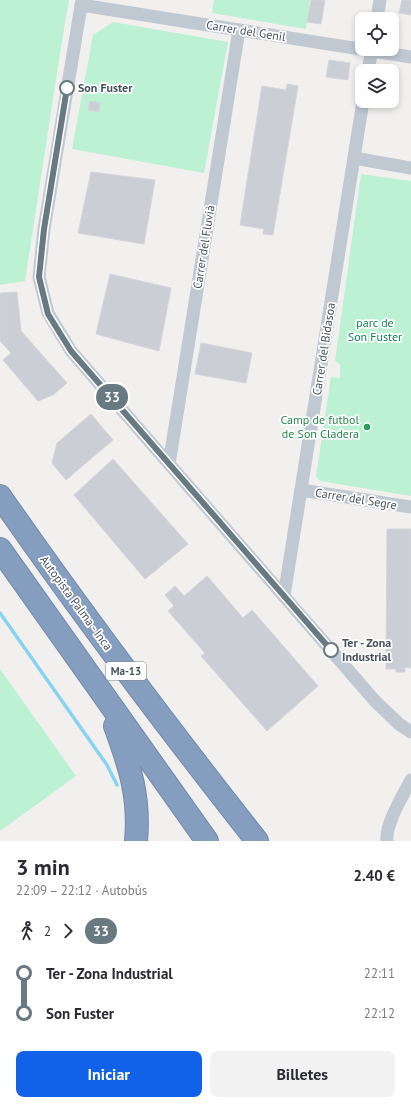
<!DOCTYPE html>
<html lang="es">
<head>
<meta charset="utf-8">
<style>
  :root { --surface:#fff; --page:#f2f2f3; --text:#2b2b33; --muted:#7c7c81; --accent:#1262e9 }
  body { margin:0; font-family:"PT Sans",sans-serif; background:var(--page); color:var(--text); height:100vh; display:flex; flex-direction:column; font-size:15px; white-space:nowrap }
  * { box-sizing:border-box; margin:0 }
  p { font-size:13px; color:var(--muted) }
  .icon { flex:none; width:22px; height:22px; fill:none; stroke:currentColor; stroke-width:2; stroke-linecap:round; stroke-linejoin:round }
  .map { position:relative; height:841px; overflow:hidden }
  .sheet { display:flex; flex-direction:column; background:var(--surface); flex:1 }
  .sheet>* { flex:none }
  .badge { padding:0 8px; border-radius:13px; font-size:14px; line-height:26px }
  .buttons { position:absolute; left:355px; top:12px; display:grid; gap:8px }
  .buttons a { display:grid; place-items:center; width:44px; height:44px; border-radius:8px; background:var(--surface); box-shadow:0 2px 6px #0003; font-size:20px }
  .map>.badge { position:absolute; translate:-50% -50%; box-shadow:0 0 0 2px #fff }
  .legs { display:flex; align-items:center; gap:6px; height:44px; padding:0 16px; font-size:13px }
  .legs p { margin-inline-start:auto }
  .headline { display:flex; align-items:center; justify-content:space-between; height:68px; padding:0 16px }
  h1 { font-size:22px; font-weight:800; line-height:30px }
  .button { display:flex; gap:8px; margin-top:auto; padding:8px 16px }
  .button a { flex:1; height:46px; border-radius:8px; background:var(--accent); color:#fff; font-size:16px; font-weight:800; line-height:46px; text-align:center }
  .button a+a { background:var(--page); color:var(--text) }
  ul { padding:0 16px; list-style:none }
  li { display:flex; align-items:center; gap:14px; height:40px; font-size:15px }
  li i { display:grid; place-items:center; width:6px; height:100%; margin:0 5px; background:currentColor }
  li i::after { content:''; width:10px; height:10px; margin:-5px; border:3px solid; border-radius:50%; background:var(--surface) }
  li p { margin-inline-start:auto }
  li:first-child i { background:linear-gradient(#0000 50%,currentColor 0) }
  li:last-child i { background:linear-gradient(currentColor 50%,#0000 0) }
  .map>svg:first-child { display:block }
  .green { fill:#bcf1d4 }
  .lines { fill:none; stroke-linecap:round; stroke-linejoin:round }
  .stream { stroke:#88d3ef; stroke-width:3.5 }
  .building { fill:#cbced5; stroke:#d3d5db }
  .highway-casing { stroke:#7189ac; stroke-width:24 }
  .street { stroke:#c0c9d2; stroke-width:13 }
  .highway { stroke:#859ec0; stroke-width:22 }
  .line-1-casing { stroke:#fff; stroke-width:9 }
  .line-1 { stroke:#687981; stroke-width:6 }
  .stop-1-dot { fill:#fff; stroke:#687981; stroke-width:2 }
  .leisure-dot { fill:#2e9e5b; stroke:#fff; stroke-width:1.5 }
  .labels { text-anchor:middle; stroke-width:3.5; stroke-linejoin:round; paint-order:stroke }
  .shield { fill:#fff; stroke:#7e858e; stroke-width:1 }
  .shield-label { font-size:11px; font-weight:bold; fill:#47515e }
  .street-label { font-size:12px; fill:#47515e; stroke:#fff }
  .stop-label { font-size:12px; font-weight:bold; fill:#47515e; stroke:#fff; text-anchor:start }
  .park-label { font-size:12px; fill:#148353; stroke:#fff }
  .leisure-label { font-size:12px; fill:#27864d; stroke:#fff; text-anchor:end }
</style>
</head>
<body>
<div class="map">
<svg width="411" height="841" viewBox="0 0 411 841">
  <rect width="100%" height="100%" fill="#f2f0ef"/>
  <g class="green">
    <polygon points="0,0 69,0 62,41 25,281 0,285"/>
    <polygon points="214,0 310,0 306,29 212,13"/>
    <polygon points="113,22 228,42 204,173 72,149 93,35"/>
    <polygon points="361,174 411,181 411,496 320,481 316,476 331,377 340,378 340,364 335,361"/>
    <polygon points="0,669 76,776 0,831"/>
  </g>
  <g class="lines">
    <polyline class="stream" points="0,613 107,765 117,785"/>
  </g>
  <g class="building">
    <polygon points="311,0 325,0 321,24 307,22"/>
    <polygon points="402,0 411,0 411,15 399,13"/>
    <polygon points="329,60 350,63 348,80 326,77"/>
    <polygon points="287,84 298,86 273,235 263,234 264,229 240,225 262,86 286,90"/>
    <polygon points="90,101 100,103 99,112 88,110"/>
    <polygon points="91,172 155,180 144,244 78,233"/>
    <polygon points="110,274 171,288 159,351 96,334"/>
    <polygon points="17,292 21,331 67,383 53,395 38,401 3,360 11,353 0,341 0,293"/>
    <polygon points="201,343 252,353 246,383 195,374"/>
    <polygon points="91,414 113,440 66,480 52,463 57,443"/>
    <polygon points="113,459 188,544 145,579 74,495"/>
    <polygon points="387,529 411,529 411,668 405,667 405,672 396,672 396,669 386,669"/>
    <polygon points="207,576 243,618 252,610 318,686 267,731 201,656 205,653 168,611 174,606 165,595 175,586 184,596"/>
  </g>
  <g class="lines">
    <g class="highway-casing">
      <g id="highway">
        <path d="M0,496C82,614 168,728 257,841"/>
        <polyline points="0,549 207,841"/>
        <path d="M115,726C130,767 140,797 136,841"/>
      </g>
    </g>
    <g class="street">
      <polyline points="82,0 44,229 39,277 48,313 71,351 375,701 399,724 411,732"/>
      <polyline points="81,5 411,57"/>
      <polyline points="377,19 380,0"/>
      <polyline points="368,71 372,49"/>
      <polyline points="354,158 411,168"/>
      <polyline points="169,464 239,30"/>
      <polyline points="301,490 411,507"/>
      <polyline points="284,596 363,101"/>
      <path d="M387,841C385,825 403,795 411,780"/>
    </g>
    <use href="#highway" class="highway"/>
  </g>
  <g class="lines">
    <g class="line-1-casing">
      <polyline id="line-1" points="67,88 44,229 39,277 48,314 71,351 331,650"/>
    </g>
    <use href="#line-1" class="line-1"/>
  </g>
  <g class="stop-1-dot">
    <circle cx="67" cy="88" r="7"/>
    <circle cx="331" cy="650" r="7"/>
  </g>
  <circle class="leisure-dot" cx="367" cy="427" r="4"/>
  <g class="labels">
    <rect class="shield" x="106" y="662" width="40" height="18" rx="3"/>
    <g class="shield-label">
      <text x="126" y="675">Ma-13</text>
    </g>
    <g class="street-label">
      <text transform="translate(246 31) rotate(9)" y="4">Carrer del Genil</text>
      <text transform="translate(204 247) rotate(-81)" y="4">Carrer del Fluvià</text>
      <text transform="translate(324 349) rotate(-81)" y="4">Carrer del Bidasoa</text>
      <text transform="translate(356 499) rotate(9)" y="4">Carrer del Segre</text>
      <text transform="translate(76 603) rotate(54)" y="4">Autopista Palma - Inca</text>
    </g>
    <g class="stop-label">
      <text x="78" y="92">Son Fuster</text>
      <text x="342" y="647">Ter - Zona<tspan x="342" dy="14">Industrial</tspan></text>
    </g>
    <g class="park-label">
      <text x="375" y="327">parc de<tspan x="375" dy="14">Son Fuster</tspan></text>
    </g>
    <g class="leisure-label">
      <text x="359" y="424">Camp de futbol<tspan x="359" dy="14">de Son Cladera</tspan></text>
    </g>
  </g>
</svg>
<div class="buttons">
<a><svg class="icon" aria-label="locate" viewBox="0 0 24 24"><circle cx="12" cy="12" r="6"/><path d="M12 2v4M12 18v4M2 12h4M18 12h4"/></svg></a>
<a><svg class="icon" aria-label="layers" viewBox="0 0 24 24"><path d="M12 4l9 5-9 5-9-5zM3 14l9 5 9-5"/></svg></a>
</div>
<b class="badge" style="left:112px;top:397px;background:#687981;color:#fff">33</b>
</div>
<section class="sheet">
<div class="headline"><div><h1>3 min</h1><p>22:09 – 22:12 · Autobús</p></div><b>2.40 €</b></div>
<div class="legs"><svg class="icon" aria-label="walk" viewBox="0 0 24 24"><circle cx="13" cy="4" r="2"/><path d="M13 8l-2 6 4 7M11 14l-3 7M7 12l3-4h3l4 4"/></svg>2<svg class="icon" aria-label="forward" viewBox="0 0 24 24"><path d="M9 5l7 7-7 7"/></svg><b class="badge" style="background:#687981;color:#fff">33</b></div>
<ul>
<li><i style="color:#687981"></i><b>Ter - Zona Industrial</b><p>22:11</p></li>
<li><i style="color:#687981"></i><b>Son Fuster</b><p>22:12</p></li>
</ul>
<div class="button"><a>Iniciar</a><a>Billetes</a></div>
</section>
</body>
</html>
